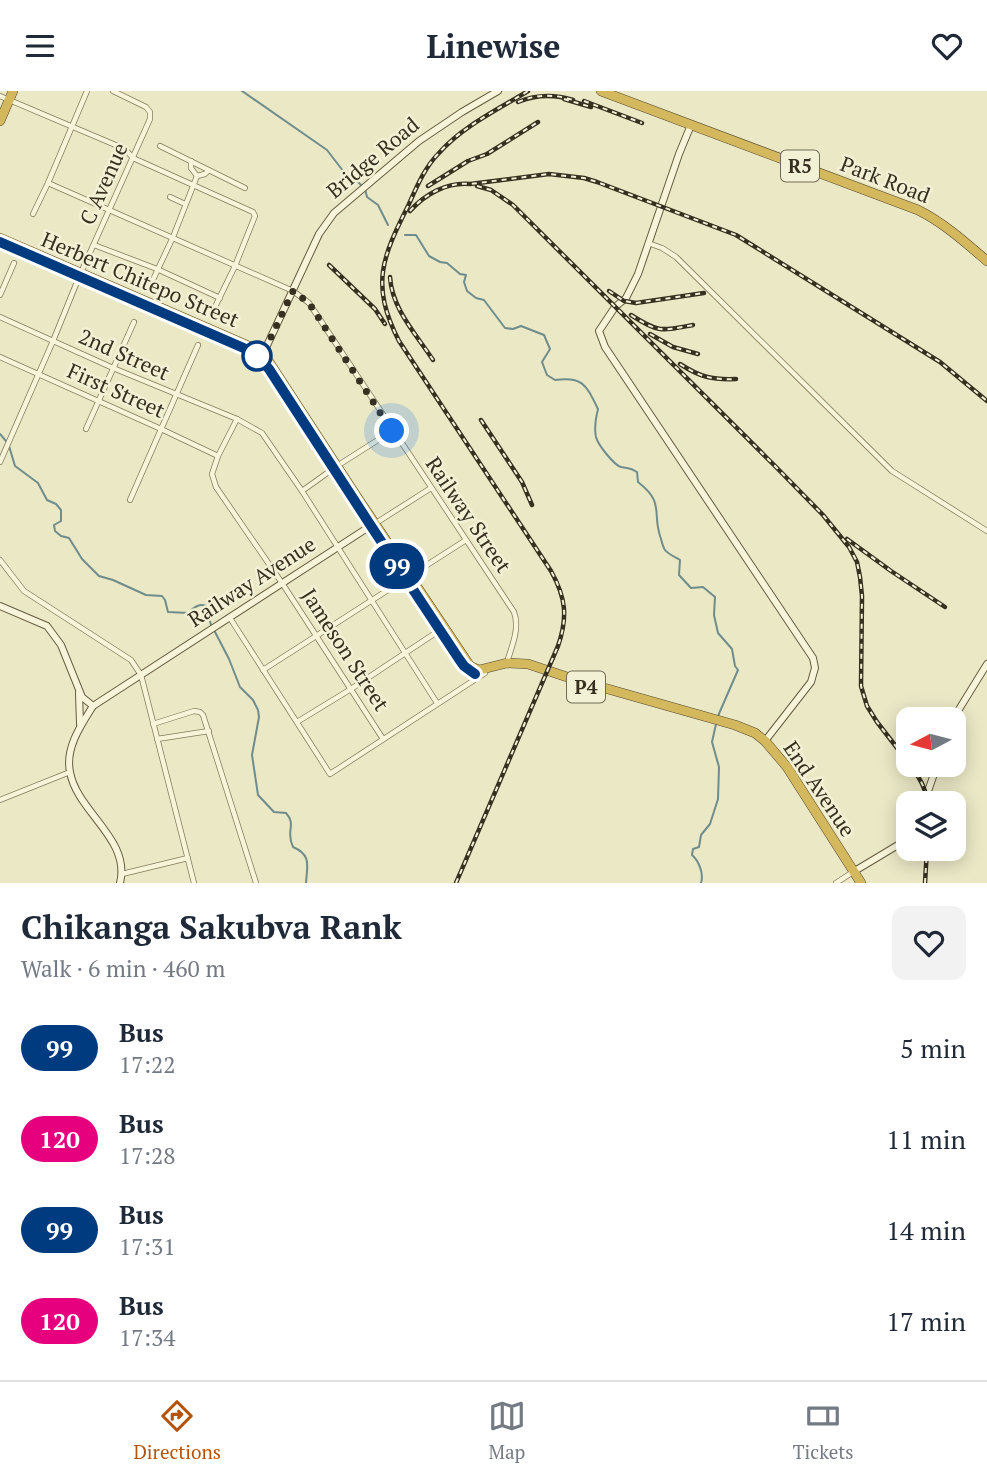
<!DOCTYPE html>
<html lang="en">
<head>
<meta charset="utf-8">
<style>
  :root { --surface:#fff; --page:#f2f2f3; --text:#1f2937; --muted:#747a83; --line:#e0e1e3; --accent:#b45309 }
  body { margin:0; font-family:"PT Serif",serif; background:var(--page); color:var(--text); height:100vh; display:flex; flex-direction:column; font-size:26px; white-space:nowrap }
  * { box-sizing:border-box; margin:0 }
  p { font-size:23px; color:var(--muted) }
  .icon { flex:none; width:38px; height:38px; fill:none; stroke:currentColor; stroke-width:2; stroke-linecap:round; stroke-linejoin:round }
  .map { position:relative; height:792px; overflow:hidden }
  .panel { display:flex; flex-direction:column; background:var(--surface); flex:1 }
  .panel>* { flex:none }
  .badge { padding:0 14px; border-radius:23px; font-size:24px; line-height:46px }
  .needle { width:46px; rotate:263deg }
  .tools { position:absolute; left:896px; top:616px; display:grid; gap:14px }
  .tools a { display:grid; place-items:center; width:70px; height:70px; border-radius:14px; background:var(--surface); box-shadow:0 4px 18px #0003; font-size:35px }
  .you { position:absolute; width:35px; height:35px; margin:-18px; border:5px solid #fff; border-radius:50%; background:#1a73e8; box-shadow:0 0 0 10px #1a73e833 }
  .map>.badge { position:absolute; translate:-50% -50%; box-shadow:0 0 0 4px #fff }
  .round { display:grid; place-items:center; flex:none; width:74px; height:74px; border-radius:14px; background:var(--page) }
  .headline { display:flex; align-items:center; justify-content:space-between; height:119px; padding:0 21px }
  h1 { font-size:33px; font-weight:700; line-height:52px }
  ul { padding:0; list-style:none }
  li { display:flex; align-items:center; gap:21px; height:91px; padding:0 21px }
  li div { flex:1 }
  li b { display:block; font-size:26px }
  li em { font-style:normal }
  li .badge { min-width:77px; font-weight:700; text-align:center }
  header { display:flex; justify-content:space-between; align-items:center; height:91px; padding:0 21px; background:var(--surface); font-size:32px; font-weight:700 }
  .dock { display:flex; justify-content:space-around; align-items:center; height:98px; border-top:2px solid var(--line); background:var(--surface); font-size:19px; color:var(--muted) }
  .dock a { display:grid; justify-items:center; gap:4px }
  .dock .active { color:var(--accent) }
  .map>svg:first-child { display:block }
  .lines { fill:none; stroke-linecap:round; stroke-linejoin:round }
  .stream { stroke:#6f8d8c; stroke-width:2 }
  .street-casing { stroke:#857b5d; stroke-width:6 }
  .secondary-casing { stroke:#675c40; stroke-width:8 }
  .highway-casing { stroke:#544831; stroke-width:10 }
  .street { stroke:#f7f4d9; stroke-width:4.5 }
  .secondary { stroke:#f7f4d9; stroke-width:6 }
  .highway { stroke:#d4b85d; stroke-width:9 }
  .rail-casing { stroke:#373020; stroke-width:4.5 }
  .rail { stroke:#f3f1d5; stroke-width:2; stroke-dasharray:5; stroke-linecap:butt }
  .line-casing { stroke:#fff; stroke-width:16 }
  .line { stroke:#003b80; stroke-width:10 }
  .walk { stroke:#373020; stroke-width:7; stroke-dasharray:0 12.6 }
  .stop-dot { fill:#fff; stroke:#003b80; stroke-width:3.5 }
  .labels { text-anchor:middle; stroke-width:5; stroke-linejoin:round; paint-order:stroke }
  .shield { fill:#f3f1d5; stroke:#6f6a56; stroke-width:2 }
  .shield-label { font-size:19px; font-weight:bold; fill:#373020 }
  .street-label { font-size:21px; fill:#373020; stroke:#f3f1d5 }
</style>
</head>
<body>
<header><svg class="icon" aria-label="menu" viewBox="0 0 24 24"><path d="M4 6h16M4 12h16M4 18h16"/></svg>Linewise<svg class="icon" aria-label="heart" viewBox="0 0 24 24"><path d="M12 20l-8-8c-3-5 5-10 8-4 3-6 11-1 8 4z"/></svg></header>
<div class="map">
<svg width="987" height="792" viewBox="0 0 987 792">
  <rect width="100%" height="100%" fill="#ebe8c6"/>
  <g class="lines">
    <g class="stream">
      <polyline points="242,0 327,59 347,85 356,89 361,94"/>
      <polyline points="365,98 367,106 378,114 388,134"/>
      <path d="M405,144H416L429,165L440,171L447,172L460,183L466,184L464,191L467,200L476,207L484,209L505,237L513,238L521,235L544,244L550,258L542,271L547,284L555,289C583,285 586,294 598,318C596,326 594,337 596,346C598,354 614,374 621,376C629,378 629,376 637,381L638,391C666,413 651,421 661,448C662,452 663,456 665,459C668,463 675,466 680,469L679,484L691,497L703,496L715,506L714,524L718,542L732,558L735,575L738,579L718,625"/>
      <polyline points="0,343 6,350"/>
      <path d="M9,355L15,375L38,392L47,409L56,413L61,419V430L54,434L55,440L61,445L69,447L82,468L99,485L113,489L146,504L162,505L165,509L168,521L188,522C194,517 198,512 206,515L211,534"/>
      <path d="M214,539L229,568L240,596L253,609L258,619L259,626L252,664L258,704L274,721L286,722C297,734 285,740 293,756C312,764 307,775 306,792"/>
      <path d="M701,792C704,783 699,770 692,764L693,758L699,756L701,744L710,733L718,708L719,676L712,651L716,633"/>
    </g>
    <g class="street-casing">
      <g id="street">
        <polyline points="0,5 125,58 133,67 253,121 255,125 235,175 214,218"/>
        <polyline points="160,55 245,97"/>
        <polyline points="191,70 191,77 197,85 205,83 208,80"/>
        <path d="M48,92L293,200L309,212L514,521C520,537 512,555 507,571"/>
        <polyline points="170,106 185,113"/>
        <polyline points="33,123 48,92 87,0"/>
        <polyline points="648,152 662,157 676,166 892,380 987,440"/>
        <polyline points="94,154 157,178 220,207"/>
        <polyline points="151,193 173,146 197,85"/>
        <polyline points="0,204 14,172"/>
        <polyline points="0,226 113,277 237,328 262,342 302,400 437,612"/>
        <polyline points="0,266 161,338 218,365"/>
        <polyline points="237,328 218,365 212,383 216,396 282,492 383,648"/>
        <polyline points="86,338 134,231"/>
        <polyline points="0,371 53,250 79,186 150,28 150,21 146,16 113,0"/>
        <polyline points="302,400 337,375 392,340"/>
        <polyline points="130,409 198,254"/>
        <polyline points="376,432 431,397"/>
        <polyline points="0,469 24,500 131,569 141,584 194,792"/>
        <polyline points="230,527 330,683 485,582"/>
        <polyline points="263,579 466,449"/>
        <polyline points="297,631 351,598 440,539"/>
        <polyline points="153,633 194,620 200,621 203,624 256,792"/>
        <polyline points="157,648 209,640"/>
        <polyline points="0,709 70,681"/>
        <polyline points="122,783 188,767"/>
        <polyline points="836,792 853,781"/>
      </g>
    </g>
    <g class="secondary-casing">
      <g id="secondary">
        <polyline points="691,34 679,63 638,183 626,207 615,216 599,240 605,256 813,567 815,577 811,591 765,650"/>
        <polyline points="263,263 319,143 334,122 419,50 462,21 498,0"/>
        <polyline points="0,515 47,535 61,554 82,606 93,615"/>
        <polyline points="79,602 80,633"/>
        <polyline points="953,628 987,573"/>
        <polyline points="924,712 937,674"/>
        <polyline points="853,781 908,748"/>
        <path d="M120,792C131,748 77,721 70,681C65,657 81,634 93,615L375,432"/>
      </g>
    </g>
    <g class="highway-casing">
      <g id="highway">
        <path d="M601,0L918,119C944,132 965,151 987,170"/>
        <polyline points="0,30 13,0"/>
        <polyline points="0,147 258,259 269,271 355,403 470,575 479,579 507,572 528,573 576,589 735,634 755,642 765,650 787,676 861,792"/>
      </g>
    </g>
    <use href="#street" class="street"/>
    <use href="#secondary" class="secondary"/>
    <use href="#highway" class="highway"/>
    <g class="rail-casing">
      <g id="rail">
        <polyline points="564,8 591,16"/>
        <polyline points="584,10 642,32"/>
        <path d="M518,11C537,3 554,3 573,9"/>
        <polyline points="428,95 468,70 487,63 538,31"/>
        <polyline points="477,95 491,99 513,114 776,376 823,424 849,456 857,471 860,486 862,505 861,595 867,615 877,631 908,671"/>
        <path d="M410,120C425,103 447,91 470,93L549,83L584,87L597,91L736,144L940,271L987,310"/>
        <polyline points="329,174 375,218 385,233"/>
        <path d="M390,186C392,218 416,243 433,269"/>
        <polyline points="609,200 624,210 636,212 704,202"/>
        <path d="M631,224C659,242 661,240 693,234"/>
        <polyline points="650,243 673,256 698,263"/>
        <path d="M680,273C700,286 712,289 736,288"/>
        <polyline points="481,329 522,391 532,414"/>
        <polyline points="847,448 891,480 945,516"/>
        <path d="M910,674C919,685 926,698 928,712"/>
        <path d="M456,792L558,555C568,526 566,507 551,480L399,250C370,193 382,167 409,113C417,95 425,76 439,62C463,35 497,19 528,0"/>
        <polyline points="925,792 927,758"/>
      </g>
    </g>
    <use href="#rail" class="rail"/>
  </g>
  <g class="lines">
    <g class="line-casing">
      <polyline id="line" points="0,151 255,262 269,278 371,435 459,568 464,575 475,583"/>
    </g>
    <use href="#line" class="line"/>
    <polyline class="walk" points="257,265 263,263 293,200 309,212 392,340"/>
  </g>
  <circle class="stop-dot" cx="257" cy="265" r="14"/>
  <g class="labels">
    <g class="shield">
      <rect x="781" y="59.5" width="38" height="31" rx="5"/>
      <rect x="567" y="580.5" width="38" height="31" rx="5"/>
    </g>
    <g class="shield-label">
      <text x="800" y="82">R5</text>
      <text x="586" y="603">P4</text>
    </g>
    <g class="street-label">
      <text transform="translate(373 67) rotate(-40)" y="7">Bridge Road</text>
      <text transform="translate(885 89) rotate(21)" y="7">Park Road</text>
      <text transform="translate(104 93) rotate(-66)" y="7">C Avenue</text>
      <text transform="translate(140 189) rotate(23)" y="7">Herbert Chitepo Street</text>
      <text transform="translate(124 264) rotate(24)" y="7">2nd Street</text>
      <text transform="translate(116 300) rotate(24)" y="7">First Street</text>
      <text transform="translate(468 424) rotate(56)" y="7">Railway Street</text>
      <text transform="translate(252 491) rotate(-33)" y="7">Railway Avenue</text>
      <text transform="translate(345 559) rotate(57)" y="7">Jameson Street</text>
      <text transform="translate(819 698) rotate(56)" y="7">End Avenue</text>
    </g>
  </g>
</svg>
<div class="tools">
<a><svg class="needle" viewBox="-14 -14 28 28"><path d="M0-13l5 13h-10z" fill="#e53935"/><path d="M0 13l5-13h-10z" fill="#747a83"/></svg></a>
<a><svg class="icon" aria-label="layers" viewBox="0 0 24 24"><path d="M12 4l9 5-9 5-9-5zM3 14l9 5 9-5"/></svg></a>
</div>
<div class="you" style="left:392px;top:340px"></div>
<b class="badge" style="left:397px;top:475px;background:#003b80;color:#fff">99</b>
</div>
<section class="panel">
<div class="headline"><div><h1>Chikanga Sakubva Rank</h1><p>Walk · 6 min · 460 m</p></div><a class="round"><svg class="icon" aria-label="heart" viewBox="0 0 24 24"><path d="M12 20l-8-8c-3-5 5-10 8-4 3-6 11-1 8 4z"/></svg></a></div>
<ul>
<li><span class="badge" style="background:#003b80;color:#fff">99</span><div><b>Bus</b><p>17:22</p></div><em>5 min</em></li>
<li><span class="badge" style="background:#e6007e;color:#fff">120</span><div><b>Bus</b><p>17:28</p></div><em>11 min</em></li>
<li><span class="badge" style="background:#003b80;color:#fff">99</span><div><b>Bus</b><p>17:31</p></div><em>14 min</em></li>
<li><span class="badge" style="background:#e6007e;color:#fff">120</span><div><b>Bus</b><p>17:34</p></div><em>17 min</em></li>
</ul>
</section>
<nav class="dock">
<a class="active"><svg class="icon" aria-label="directions" viewBox="0 0 24 24"><path d="M12 3l9 9-9 9-9-9zM9 14v-3h6M13 9l2 2-2 2"/></svg>Directions</a>
<a><svg class="icon" aria-label="map" viewBox="0 0 24 24"><path d="M3 6l6-2 6 2 6-2v14l-6 2-6-2-6 2zM9 4v14M15 6v14"/></svg>Map</a>
<a><svg class="icon" aria-label="tickets" viewBox="0 0 24 24"><path d="M3 7h18v10H3zM15 7v10"/></svg>Tickets</a>
</nav>
</body>
</html>
